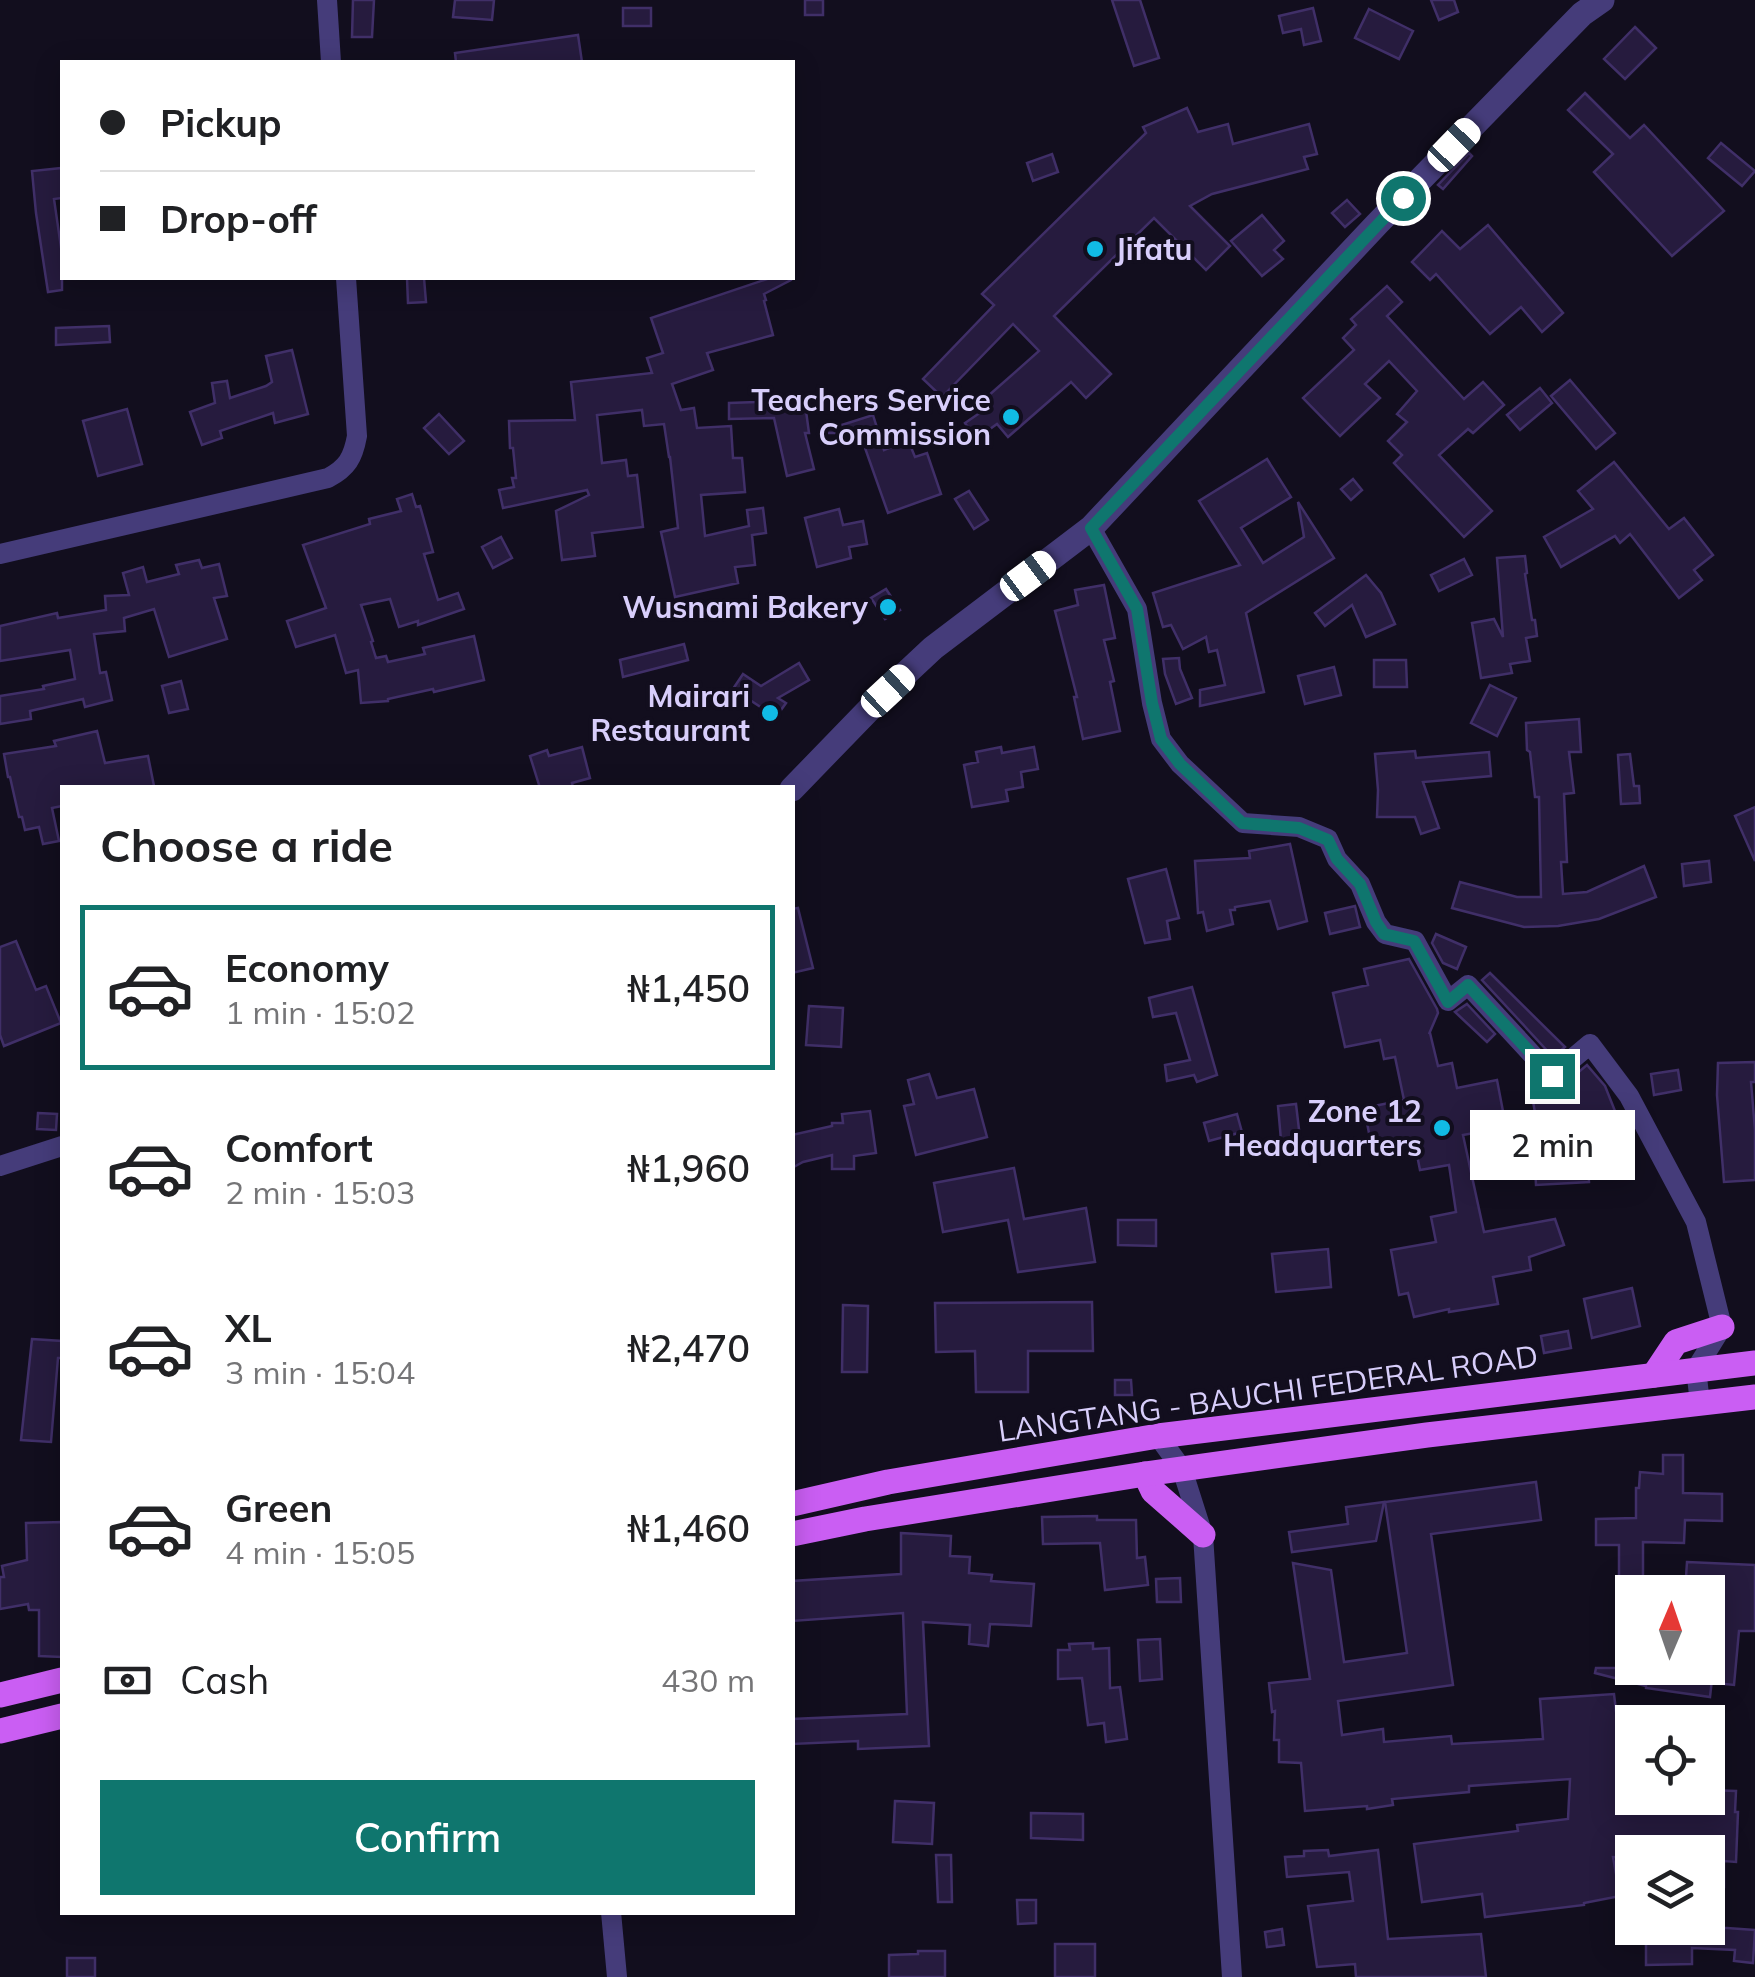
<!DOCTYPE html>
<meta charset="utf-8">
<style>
:root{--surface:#fff;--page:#f2f2f2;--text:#202124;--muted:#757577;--line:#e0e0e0;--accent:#0f766e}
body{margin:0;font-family:Mulish,sans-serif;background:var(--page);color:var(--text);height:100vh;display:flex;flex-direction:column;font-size:38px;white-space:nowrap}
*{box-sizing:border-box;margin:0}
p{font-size:32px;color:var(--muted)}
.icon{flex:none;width:55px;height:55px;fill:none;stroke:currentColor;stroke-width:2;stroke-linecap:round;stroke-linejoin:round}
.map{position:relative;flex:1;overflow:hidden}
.details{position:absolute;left:60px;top:785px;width:735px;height:1130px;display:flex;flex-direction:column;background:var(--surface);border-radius:0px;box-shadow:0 5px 25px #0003}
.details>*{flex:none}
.guide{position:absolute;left:60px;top:60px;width:735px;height:220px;border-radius:0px;box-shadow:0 5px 25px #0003;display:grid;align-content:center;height:220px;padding:0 40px;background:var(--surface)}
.needle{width:65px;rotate:2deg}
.controls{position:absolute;left:1615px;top:1575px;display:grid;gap:20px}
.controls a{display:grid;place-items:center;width:110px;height:110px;border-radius:0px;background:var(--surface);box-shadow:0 5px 25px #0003;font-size:50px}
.end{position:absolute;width:45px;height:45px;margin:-22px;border:12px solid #0f766e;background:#fff;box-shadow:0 0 0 5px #fff}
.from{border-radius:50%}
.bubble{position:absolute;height:70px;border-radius:0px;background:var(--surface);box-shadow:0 5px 25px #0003;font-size:32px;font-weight:600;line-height:70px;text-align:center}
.car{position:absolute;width:30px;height:60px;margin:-30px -15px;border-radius:12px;box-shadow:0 0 8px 2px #0007;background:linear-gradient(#fff 24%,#345 0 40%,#fff 0 76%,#345 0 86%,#fff 0)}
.guide b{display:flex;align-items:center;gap:35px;height:95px;font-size:38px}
.guide b+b{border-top:2px solid var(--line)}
.guide i{width:25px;height:25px;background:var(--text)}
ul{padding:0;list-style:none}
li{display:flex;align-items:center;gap:30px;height:165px;margin:0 20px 15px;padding:0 20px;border:5px solid transparent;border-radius:0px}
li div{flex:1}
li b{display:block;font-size:38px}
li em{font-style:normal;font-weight:600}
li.active{border-color:var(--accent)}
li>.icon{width:90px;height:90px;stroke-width:1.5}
h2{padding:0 40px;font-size:45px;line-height:120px}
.pay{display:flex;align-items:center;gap:25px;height:110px;padding:0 40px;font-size:38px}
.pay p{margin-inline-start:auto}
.action{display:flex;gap:20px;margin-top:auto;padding:20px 40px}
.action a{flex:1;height:115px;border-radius:0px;background:var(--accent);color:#fff;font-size:40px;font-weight:600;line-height:115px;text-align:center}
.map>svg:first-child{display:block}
.building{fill:#261b3e;stroke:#402f68;stroke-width:2.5}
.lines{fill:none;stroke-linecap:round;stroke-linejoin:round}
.minor{stroke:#453c7a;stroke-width:20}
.tertiary{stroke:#453c7a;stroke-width:25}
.primary{stroke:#ca5ef3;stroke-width:25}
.route{stroke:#0f766e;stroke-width:12}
.poi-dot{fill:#11bbe5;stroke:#120e1e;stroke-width:4}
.labels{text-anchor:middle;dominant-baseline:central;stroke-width:8;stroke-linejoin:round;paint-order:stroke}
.poi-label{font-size:30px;font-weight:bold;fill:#d8cefb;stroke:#120e1e;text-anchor:end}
.street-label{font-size:30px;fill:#d8cefb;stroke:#120e1e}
</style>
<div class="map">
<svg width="1755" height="1977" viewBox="0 0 1755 1977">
<rect width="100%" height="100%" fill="#120e1e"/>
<g class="building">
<path d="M353 0H374L372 37H352Z"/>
<path d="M455 0H494L492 20 453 17Z"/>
<rect x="805" y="0" width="18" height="15"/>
<path d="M1112 0H1140L1159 58 1134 66Z"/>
<path d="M1431 0H1454L1458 12 1439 20Z"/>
<rect x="623" y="8" width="28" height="18"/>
<path d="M1313 8 1321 41 1304 45 1301 29 1283 33 1279 16Z"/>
<path d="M1369 9 1413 31 1399 59 1355 38Z"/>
<path d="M1635 27 1656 48 1625 79 1604 59Z"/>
<path d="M578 35 582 62H456L455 53Z"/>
<path d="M1585 93 1630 138 1644 125 1724 211 1672 256 1594 172 1613 154 1568 110Z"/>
<path d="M1187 108 1198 132 1228 124 1233 144 1309 124 1317 154 1304 157 1308 169 1212 194 1190 206 1230 246 1206 270 1154 218 1054 316 1111 374 1086 398 1071 382 1008 437 997 424 976 439 965 423 984 410 979 404 1039 351 1013 324 942 397 923 379 994 305 982 294 1146 133 1143 127Z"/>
<path d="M1721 143 1755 171 1742 186 1708 158Z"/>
<path d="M1469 153 1472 156 1443 189 1438 185Z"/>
<path d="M1052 154 1058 172 1033 181 1027 163Z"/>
<path d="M62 168V198L54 199 62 254V290L48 292 36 213 32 171Z"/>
<path d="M1347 200 1360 214 1345 227 1332 213Z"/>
<path d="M1262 215 1284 241 1274 250 1283 259 1262 276 1231 241Z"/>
<path d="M1488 225 1563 313 1542 332 1521 307 1490 334 1436 274 1430 280 1412 262 1442 231 1460 249Z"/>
<path d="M407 278H424L426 302 408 303Z"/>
<path d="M770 278H791V280L764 294 766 300 764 301 773 335 707 353 713 370 672 384 681 410 694 408 697 428 731 426 733 458H742L745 492 701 495 705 536 749 526 747 510 763 508 766 533 752 535 755 565 735 567 738 583 675 597 661 532 678 528 670 457H669L664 424 644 426 642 410 597 415 602 463 626 460 628 476 637 475 643 527 592 533 595 556 562 560 556 511 589 495 587 490 503 508 499 490 514 487 512 478H516L513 448H510L509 421 575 420 571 382 652 373 647 358 663 353 651 318Z"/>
<path d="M1387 286 1402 302 1387 316 1464 399 1483 382 1504 405 1473 433 1468 429 1439 455 1492 511 1464 537 1394 463 1402 455 1388 441 1407 422 1397 414 1417 391 1389 361 1365 384 1380 398 1340 436 1303 398 1354 350 1343 338 1356 325 1351 319Z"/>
<path d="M109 326 110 342 56 345V328Z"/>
<path d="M292 350 308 414 275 423 273 413 220 431 222 438 202 445 190 412 215 403 212 383 227 381 230 398 266 386 272 382 266 356Z"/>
<path d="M1570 380 1615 433 1596 449 1551 396Z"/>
<path d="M1540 388 1552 403 1520 430 1507 415Z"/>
<path d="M804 396 809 433H805L814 469 787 476 774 418 729 419V403L757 402Z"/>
<path d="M127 409 142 464 98 476 83 421Z"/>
<path d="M439 414 464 441 449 454 424 428Z"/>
<path d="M873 415 884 450 908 440 915 457 927 453 941 494 888 513 864 445 862 446 857 433H826V430Z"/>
<path d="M1267 459 1291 497 1241 528 1263 563 1304 537 1298 502 1334 558 1246 613 1264 692 1200 706V690L1225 685 1217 650 1209 652 1206 637 1183 649 1171 625 1163 627 1153 593 1240 565 1199 501Z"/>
<path d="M1614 462 1669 529 1684 518 1713 555 1694 570 1702 580 1679 598 1630 534 1620 543 1615 536 1561 567 1544 537 1593 509 1578 491Z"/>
<path d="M1353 479 1362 490 1351 500 1341 489Z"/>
<path d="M969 491 988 520 974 529 955 499Z"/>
<path d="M412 494 416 507 420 506 433 552 424 554 438 600 458 593 464 609 418 625V621L399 627 390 599 361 605 373 641 371 642 376 658 386 656 388 662 425 654 423 648 474 636 484 680 434 692 433 689 388 699V701L361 703 358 670 346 673 335 635 296 647 287 621 326 608 303 545 370 524 369 519 401 511 397 499Z"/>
<path d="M839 509 843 525 863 521 867 544 849 547 851 558 817 567 805 518Z"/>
<path d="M501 537 512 558 493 568 482 547Z"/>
<path d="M1525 556 1527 573 1525 574 1532 620H1535L1537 636 1526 638 1530 661 1510 664 1512 673 1481 678 1472 623 1494 619 1503 637 1497 558Z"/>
<path d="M1464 559 1472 575 1439 591 1431 575Z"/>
<path d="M199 560 202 568 219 564 227 596 214 598 227 639 169 657 154 609 124 618 125 631 94 634 100 673 106 672 112 700 85 707 83 699 30 711 31 719 0 724V696L44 689 43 686 75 679 70 650 0 661V626L57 613 58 618 106 610 105 596 129 595 123 573 143 567 147 582 179 574 176 565Z"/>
<path d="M1366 575 1381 593 1395 624 1366 637 1352 605 1325 626 1315 613Z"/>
<path d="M1104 585 1115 638 1104 640 1114 681 1110 682 1120 731 1083 739 1074 697H1077L1055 611 1078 605 1075 590Z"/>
<path d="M886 589 900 610 885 619 871 598Z"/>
<path d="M684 644 688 660 623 677 620 660Z"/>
<path d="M1179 658 1180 669 1192 698 1176 704 1165 674 1163 659Z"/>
<path d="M1374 660H1406L1407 687H1374Z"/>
<path d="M799 663 809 680 778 698 786 703 776 717 733 689 743 674 761 686Z"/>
<path d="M1334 667 1341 695 1305 704 1298 676Z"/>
<path d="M181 681 188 709 169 713 162 686Z"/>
<path d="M1490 685 1516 698 1497 736 1471 723Z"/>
<path d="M1579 719 1581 752H1569L1574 793 1564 794 1567 862H1561L1563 894 1587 892 1644 866 1656 897 1599 919 1558 926 1524 927 1452 908 1460 882 1517 897H1541L1539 797H1535L1530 752 1527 750 1526 723Z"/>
<path d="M97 731 105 763 148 756 154 786 62 788V806L52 808 59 841 43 844 39 827 25 830 22 817H19L10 777H8L4 754 56 746 54 741Z"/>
<path d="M582 747 590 778 572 783 573 788H540L530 756 547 750 549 756Z"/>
<path d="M1001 747 1002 753 1034 747 1038 769 1021 772 1023 787 1006 790 1008 801 972 807 964 765 978 762 976 752Z"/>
<path d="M1415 751 1416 758 1489 752 1491 776 1423 782 1439 828 1421 834 1415 817H1377L1378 790 1375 754Z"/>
<path d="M1630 754 1634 786H1639L1640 803 1621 804 1618 755Z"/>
<path d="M1755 807V861L1735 816Z"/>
<path d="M1290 844 1307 921 1278 929 1270 901 1235 907V910H1230L1233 924 1207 931 1203 912 1198 913 1195 861 1250 858 1249 851Z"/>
<path d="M1709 861 1711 882 1684 886 1682 864Z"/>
<path d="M1166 869 1179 918 1167 921 1170 939 1145 943 1128 879Z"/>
<path d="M1355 906 1360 927 1330 934 1325 913Z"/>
<path d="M798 908 813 968 792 973V909Z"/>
<path d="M1436 934 1466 947 1457 969 1443 963 1432 943Z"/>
<path d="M16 941 36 990 46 986 61 1023 4 1046 0 1035V947Z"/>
<path d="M1409 959 1437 1009 1438 1013 1429 1034 1430 1033 1438 1066 1452 1063 1457 1088 1497 1080 1506 1127 1463 1135 1484 1232 1555 1219 1564 1245 1529 1257 1531 1270 1493 1277 1498 1304 1449 1312V1309L1414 1317 1408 1293 1399 1295 1391 1250 1436 1242 1431 1217 1456 1212 1449 1165 1420 1170 1415 1145 1373 1153 1364 1108 1404 1100 1395 1057 1384 1059 1380 1040 1345 1047 1333 993 1368 985 1364 969Z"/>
<path d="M1490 973 1565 1047 1553 1057 1482 980Z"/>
<path d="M1192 987 1217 1075 1197 1082 1194 1075 1167 1081 1165 1065 1190 1060 1176 1013 1153 1017 1149 998Z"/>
<path d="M1467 1004 1495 1034 1487 1042 1455 1012Z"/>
<path d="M809 1006 843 1008 841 1047 806 1045Z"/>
<path d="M1755 1062V1082H1751L1755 1130V1180L1724 1182 1717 1095 1718 1063Z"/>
<path d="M1587 1065 1605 1086 1617 1116 1603 1122 1610 1149 1595 1152 1597 1159 1588 1161 1589 1182 1536 1185 1535 1165H1518V1143H1540L1532 1095 1560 1090 1559 1088 1574 1084 1569 1080Z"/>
<path d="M1678 1070 1681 1090 1654 1095 1651 1074Z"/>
<path d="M929 1074 937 1098 974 1089 987 1137 916 1155 904 1106 914 1104 908 1080Z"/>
<path d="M1296 1104 1300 1138 1281 1140 1278 1106Z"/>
<path d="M870 1111 876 1153 854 1156V1169H832V1155L803 1162 792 1168V1135L832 1126V1123H843L842 1114Z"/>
<path d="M38 1113 57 1114 56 1130 37 1129Z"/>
<path d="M1237 1114 1242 1132 1209 1141 1204 1123Z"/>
<path d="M1014 1168 1024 1219 1086 1208 1095 1262 1018 1272 1008 1220 943 1232 934 1183Z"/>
<path d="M1118 1220H1156V1246L1118 1245Z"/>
<path d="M1328 1249 1331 1287 1276 1292 1272 1254Z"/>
<path d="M1632 1288 1640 1326 1592 1338 1584 1299Z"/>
<path d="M1092 1302 1093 1351H1028V1392H976L975 1351 936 1352 935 1303Z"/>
<path d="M843 1305 868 1306 867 1372H842Z"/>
<path d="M1568 1331 1571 1348 1544 1353 1541 1336Z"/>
<path d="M32 1339 62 1341V1358H58L51 1442 21 1440Z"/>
<path d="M1115 1380H1131L1132 1395H1115Z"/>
<path d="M1663 1455H1683V1493L1722 1494V1521L1685 1520 1684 1543 1643 1542V1592H1619V1545H1596V1519L1636 1518V1488H1639L1640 1472 1663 1474Z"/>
<path d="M1536 1482 1541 1520 1431 1534 1453 1685 1338 1701 1342 1735 1383 1729 1384 1742 1451 1736 1452 1744 1543 1739 1540 1699 1614 1694 1618 1728 1617 1787H1632V1798H1708V1790L1736 1791 1735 1812H1738L1736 1862 1724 1861V1887H1708V1852H1632V1858L1613 1857 1620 1896 1584 1903V1905L1485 1917 1482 1894 1422 1902 1414 1844 1518 1831 1517 1825 1568 1819 1570 1779 1469 1786V1792L1392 1799 1393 1805 1367 1809V1806L1305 1811 1301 1763 1279 1762V1740H1274L1275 1711 1272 1712 1269 1683 1310 1679 1293 1563 1331 1570 1344 1662 1407 1653 1385 1502Z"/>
<path d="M1384 1502 1376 1541 1292 1552 1289 1532 1348 1524 1346 1507Z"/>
<path d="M1097 1516V1520H1136L1137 1558 1145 1557 1148 1585 1105 1590 1100 1543 1043 1544 1042 1517Z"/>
<path d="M62 1522V1657L39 1656V1610H29L28 1604 0 1609V1577H4L2 1566 27 1560 26 1523Z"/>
<path d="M901 1533 951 1536 950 1556 970 1557 969 1573 992 1575 991 1581 1034 1584 1031 1626 990 1624 988 1646 969 1644 970 1625 923 1622 929 1746 858 1749V1741L792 1744V1719L907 1714 903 1613 792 1621V1581L901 1574Z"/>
<path d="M1687 1562 1755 1565V1631H1739L1734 1685 1714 1683 1719 1638 1708 1637V1592H1685Z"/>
<path d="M1180 1578 1181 1602H1157L1156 1579Z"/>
<path d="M1160 1639 1162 1679 1140 1681 1138 1640Z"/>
<path d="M1093 1643V1649L1109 1648 1110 1688 1120 1687 1127 1739 1106 1742 1104 1723 1088 1725 1082 1678 1058 1679V1650H1070L1069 1644Z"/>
<path d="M1596 1668H1694L1713 1670 1710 1697 1646 1688V1686L1595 1673Z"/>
<path d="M895 1801 934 1803 932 1844 893 1842Z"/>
<path d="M1031 1813 1083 1814V1840L1031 1838Z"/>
<path d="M1328 1850 1329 1856 1378 1850 1388 1939 1481 1934 1486 1977H1356L1355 1964 1317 1967 1308 1906 1353 1901 1349 1872 1287 1877 1285 1857 1304 1856V1851Z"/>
<path d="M936 1855H951L952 1902H938Z"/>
<path d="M1017 1900H1036V1923L1018 1924Z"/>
<path d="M1646 1928H1727L1755 1930 1753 1963 1734 1961 1735 1950 1692 1948V1964L1646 1965Z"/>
<path d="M1282 1929 1284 1945 1267 1947 1265 1932Z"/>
<rect x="1055" y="1944" width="40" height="33"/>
<path d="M918 1951H945V1977H889V1955L918 1954Z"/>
<rect x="67" y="1958" width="28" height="19"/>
</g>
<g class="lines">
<g class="minor">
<path d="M327 0 331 62"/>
<path d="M1091 528 1137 609 1152 703 1161 739 1180 764 1243 823 1299 827 1328 839 1337 859 1360 884 1376 922 1385 934 1415 941 1448 1001 1468 985 1552 1076 1590 1044 1629 1096 1696 1222 1722 1327 1696 1369 1700 1403"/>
<path d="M0 554 328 478C347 468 353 458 357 436L346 278"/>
<path d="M0 1166 62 1146"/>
<path d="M1158 1436 1182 1469 1203 1535 1232 1977"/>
<path d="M611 1912 617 1977"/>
</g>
<path class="tertiary" d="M792 789 887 691 933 648 1091 528 1377 224 1582 14 1602 0"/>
<g class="primary">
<path d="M1654 1375 1676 1342 1722 1327"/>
<path d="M1145 1474 1153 1491 1203 1535"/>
<path d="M792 1504 888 1482 1158 1436 1755 1363"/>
<path d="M792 1534 865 1519 1145 1474 1427 1435 1755 1397"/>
<path d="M0 1695 62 1680"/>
<path d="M0 1731 62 1716"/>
</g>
</g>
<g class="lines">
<path class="route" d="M1403 198 1091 528 1137 609 1152 703 1161 739 1180 764 1242 823 1299 828 1328 840 1337 859 1360 884 1376 922 1384 934 1414 941 1448 1002 1468 985 1552 1076"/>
</g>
<g class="poi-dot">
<circle cx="1095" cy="249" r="10"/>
<circle cx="1011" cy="417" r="10"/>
<circle cx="888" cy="607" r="10"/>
<circle cx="770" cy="713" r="10"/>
<circle cx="1442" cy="1128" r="10"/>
</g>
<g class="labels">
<g class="poi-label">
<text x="1115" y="249" text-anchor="start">Jifatu</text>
<text x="991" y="400">Teachers Service<tspan x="991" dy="34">Commission</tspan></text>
<text x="868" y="607">Wusnami Bakery</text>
<text x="750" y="696">Mairari<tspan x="750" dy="34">Restaurant</tspan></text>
<text x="1422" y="1111">Zone 12<tspan x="1422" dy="34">Headquarters</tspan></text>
</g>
<g class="street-label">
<text transform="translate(1268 1393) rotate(-8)">LANGTANG - BAUCHI FEDERAL ROAD</text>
</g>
</g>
</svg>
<div class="controls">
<a><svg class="needle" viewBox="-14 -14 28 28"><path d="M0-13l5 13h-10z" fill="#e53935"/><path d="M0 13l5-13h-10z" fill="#757577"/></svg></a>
<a><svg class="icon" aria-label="locate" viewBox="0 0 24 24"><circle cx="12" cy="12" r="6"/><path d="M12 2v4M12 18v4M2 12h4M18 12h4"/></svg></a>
<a><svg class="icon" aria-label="layers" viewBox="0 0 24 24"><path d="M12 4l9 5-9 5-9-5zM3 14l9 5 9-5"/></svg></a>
</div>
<i class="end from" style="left:1403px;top:198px"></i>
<i class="end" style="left:1552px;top:1076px"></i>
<div class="bubble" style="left:1470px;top:1110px;width:165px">2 min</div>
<i class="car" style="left:1454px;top:145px;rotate:44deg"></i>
<i class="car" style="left:1028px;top:576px;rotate:53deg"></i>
<i class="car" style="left:888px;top:691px;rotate:47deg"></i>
<div class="guide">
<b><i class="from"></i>Pickup</b>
<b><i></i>Drop-off</b>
</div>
<section class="details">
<h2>Choose a ride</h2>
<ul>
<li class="active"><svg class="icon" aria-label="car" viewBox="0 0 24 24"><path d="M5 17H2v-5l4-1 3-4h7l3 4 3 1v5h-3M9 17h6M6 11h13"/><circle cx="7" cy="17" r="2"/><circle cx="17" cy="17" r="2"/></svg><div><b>Economy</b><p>1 min · 15:02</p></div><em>₦1,450</em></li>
<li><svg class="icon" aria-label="car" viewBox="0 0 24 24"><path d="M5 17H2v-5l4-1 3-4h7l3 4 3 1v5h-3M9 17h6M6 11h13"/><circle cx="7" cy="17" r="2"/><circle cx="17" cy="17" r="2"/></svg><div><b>Comfort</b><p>2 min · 15:03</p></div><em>₦1,960</em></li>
<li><svg class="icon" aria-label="car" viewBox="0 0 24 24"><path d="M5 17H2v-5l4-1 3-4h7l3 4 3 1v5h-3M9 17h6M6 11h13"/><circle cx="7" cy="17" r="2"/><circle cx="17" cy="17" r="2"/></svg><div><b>XL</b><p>3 min · 15:04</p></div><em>₦2,470</em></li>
<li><svg class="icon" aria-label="car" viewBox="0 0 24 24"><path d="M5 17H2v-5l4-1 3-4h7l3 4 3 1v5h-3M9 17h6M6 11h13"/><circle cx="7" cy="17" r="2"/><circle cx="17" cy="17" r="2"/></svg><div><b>Green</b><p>4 min · 15:05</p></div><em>₦1,460</em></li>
</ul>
<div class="pay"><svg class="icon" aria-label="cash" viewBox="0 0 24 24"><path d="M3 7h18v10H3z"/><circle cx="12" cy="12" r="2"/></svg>Cash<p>430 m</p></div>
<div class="action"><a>Confirm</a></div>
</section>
</div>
